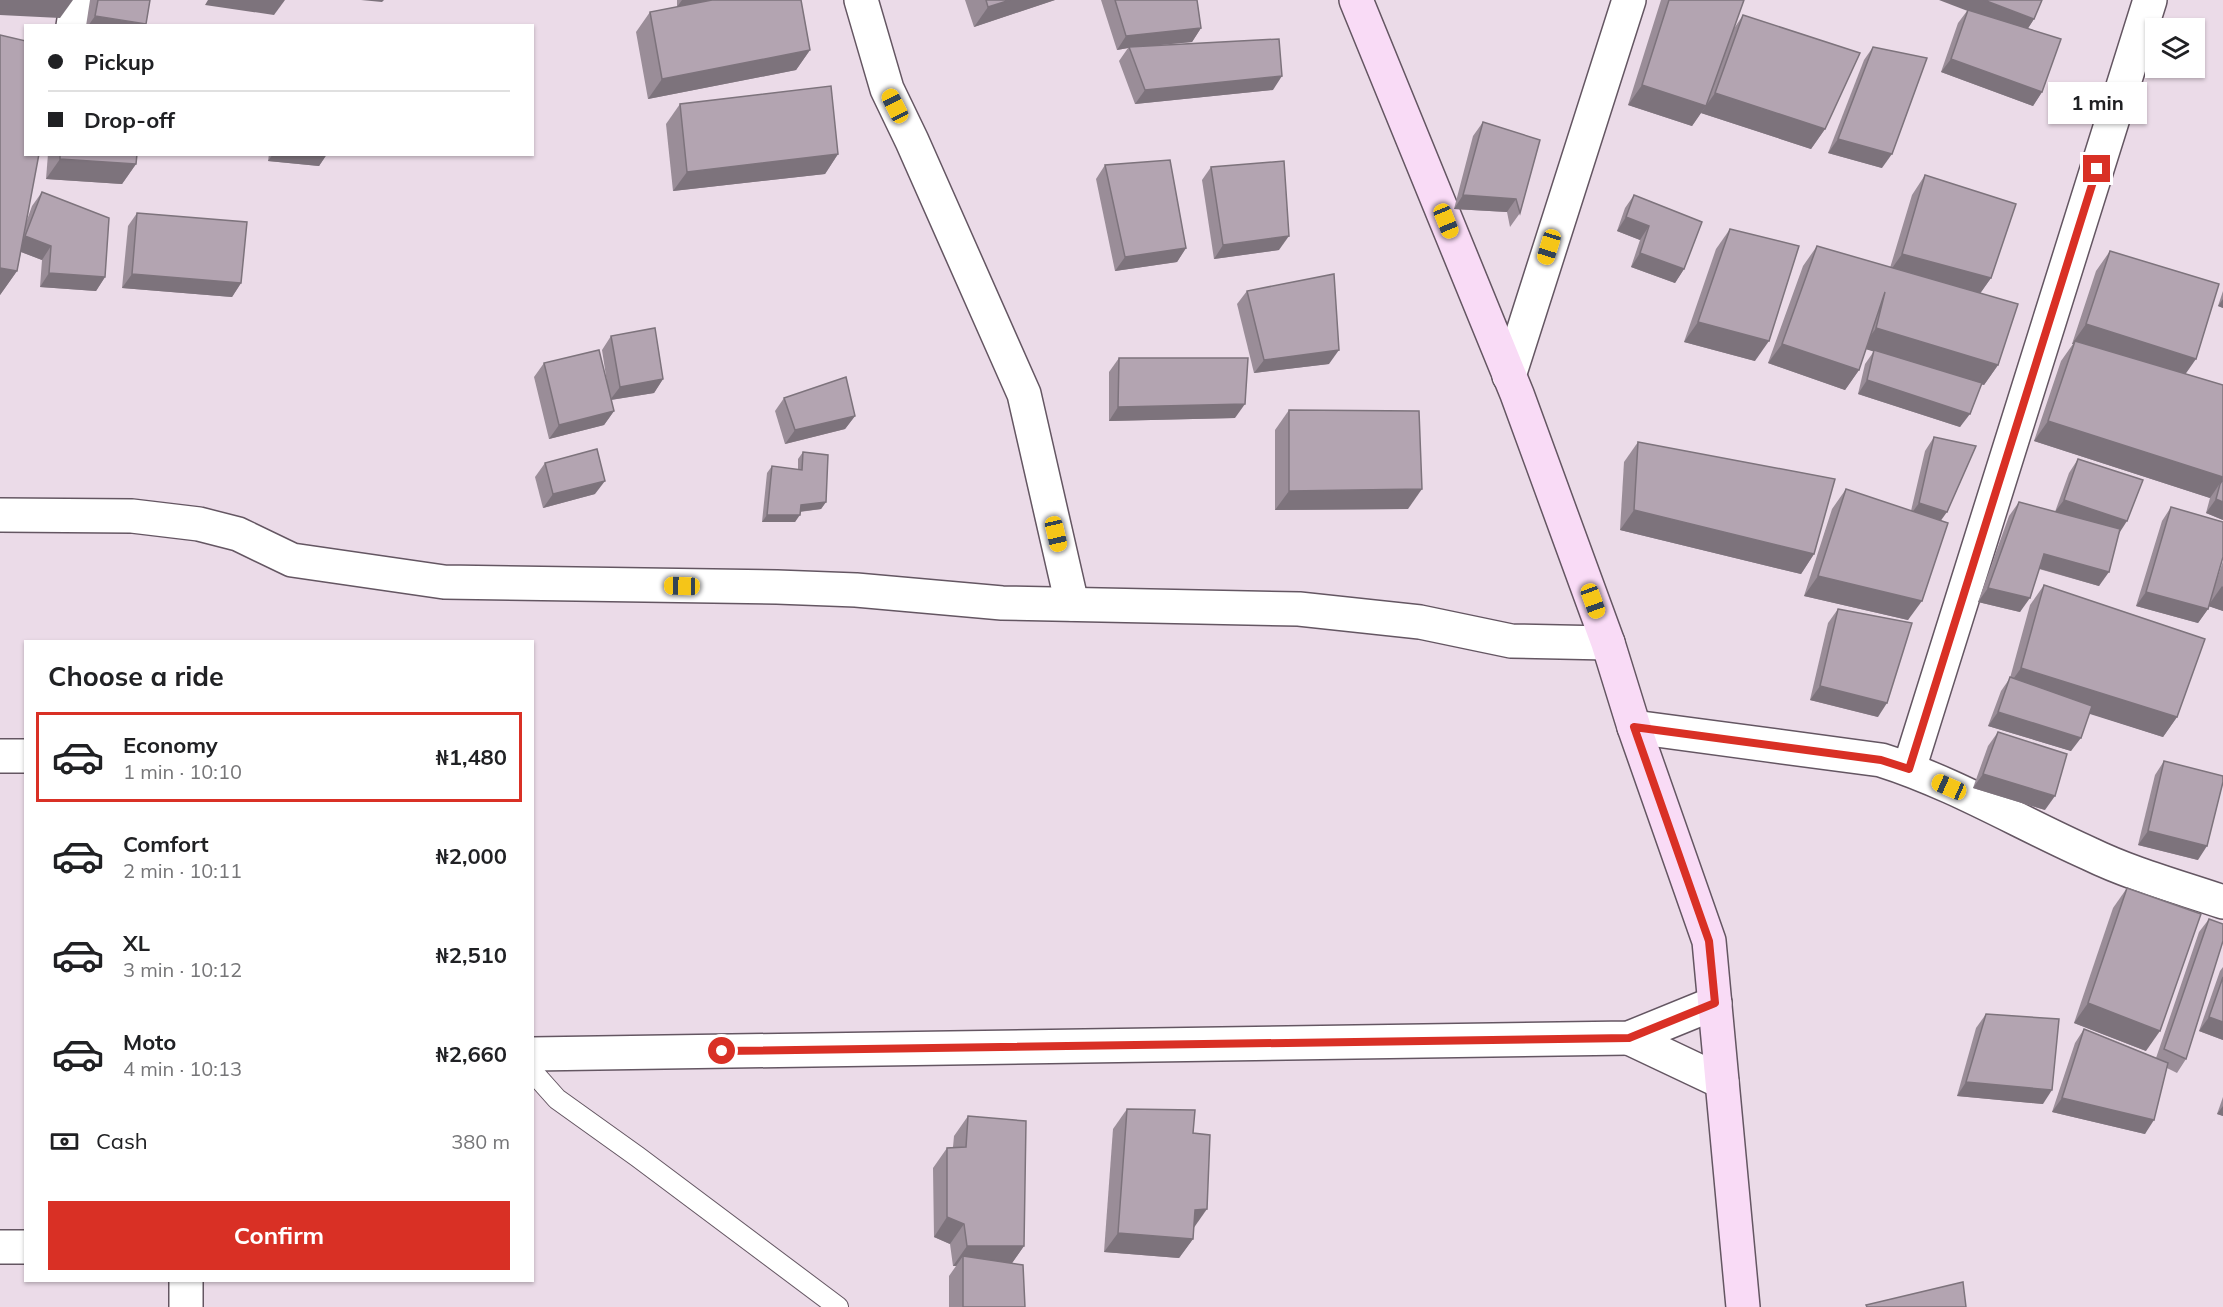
<!DOCTYPE html>
<meta charset="utf-8">
<style>
:root{--surface:#fff;--page:#f2f2f2;--text:#202124;--muted:#757577;--line:#e0e0e0;--accent:#d93025}
body{margin:0;font-family:Mulish,sans-serif;background:var(--page);color:var(--text);height:100vh;display:flex;flex-direction:column;font-size:22px;white-space:nowrap}
*{box-sizing:border-box;margin:0}
p{font-size:20px;color:var(--muted)}
.icon{flex:none;width:33px;height:33px;fill:none;stroke:currentColor;stroke-width:2;stroke-linecap:round;stroke-linejoin:round}
.map{position:relative;flex:1;overflow:hidden}
.side{position:absolute;left:24px;top:640px;width:510px;height:642px;display:flex;flex-direction:column;background:var(--surface);border-radius:0px;box-shadow:0 2px 4px #0004}
.side>*{flex:none}
.top-card{position:absolute;left:24px;top:24px;width:510px;height:132px;border-radius:0px;box-shadow:0 2px 4px #0004;display:grid;align-content:center;height:132px;padding:0 24px;background:var(--surface)}
.buttons{position:absolute;left:2145px;top:18px;display:grid;gap:12px}
.buttons a{display:grid;place-items:center;width:60px;height:60px;border-radius:0px;background:var(--surface);box-shadow:0 2px 4px #0004;font-size:30px}
.end{position:absolute;width:27px;height:27px;margin:-14px;border:8px solid #d93025;background:#fff;box-shadow:0 0 0 3px #fff}
.from{border-radius:50%}
.bubble{position:absolute;height:42px;border-radius:0px;background:var(--surface);box-shadow:0 2px 4px #0004;font-size:20px;font-weight:700;line-height:42px;text-align:center}
.car{position:absolute;width:18px;height:36px;margin:-18px -9px;border-radius:8px;box-shadow:0 0 4px 2px #0007;background:linear-gradient(#f5c518 24%,#345 0 40%,#f5c518 0 76%,#345 0 86%,#f5c518 0)}
.top-card b{display:flex;align-items:center;gap:21px;height:57px;font-size:22px}
.top-card b+b{border-top:2px solid var(--line)}
.top-card i{width:15px;height:15px;background:var(--text)}
ul{padding:0;list-style:none}
li{display:flex;align-items:center;gap:18px;height:90px;margin:0 12px 9px;padding:0 12px;border:3px solid transparent;border-radius:0px}
li div{flex:1}
li b{display:block;font-size:22px}
li em{font-style:normal;font-weight:700}
li.active{border-color:var(--accent)}
li>.icon{width:54px;height:54px;stroke-width:1.5}
h2{padding:0 24px;font-size:27px;line-height:72px}
.pay{display:flex;align-items:center;gap:15px;height:66px;padding:0 24px;font-size:22px}
.pay p{margin-inline-start:auto}
.cta{display:flex;gap:12px;margin-top:auto;padding:12px 24px}
.cta a{flex:1;height:69px;border-radius:0px;background:var(--accent);color:#fff;font-size:24px;font-weight:700;line-height:69px;text-align:center}
.map>svg:first-child{display:block}
.lines{fill:none;stroke-linecap:round;stroke-linejoin:round}
.lane-casing{stroke:#645662;stroke-width:22}
.street-casing{stroke:#645662;stroke-width:36}
.secondary-casing{stroke:#645662;stroke-width:36}
.lane{stroke:#fff;stroke-width:20}
.street{stroke:#fff;stroke-width:33}
.secondary{stroke:#f9dbf6;stroke-width:33}
.wall{fill:#9a8d98}
.shaded-wall{fill:#7d737c}
.building{fill:#b3a4b1;stroke:#7d737c;stroke-width:1.5}
.route{stroke:#d93025;stroke-width:8}
</style>
<div class="map">
<svg width="2223" height="1307" viewBox="0 0 2223 1307">
<rect width="100%" height="100%" fill="#ebdbe8"/>
<g class="lines">
<defs>
<path id="lane" d="M532 1071 557 1099 638 1157 838 1307"/>
<g id="street">
<path d="M861 0 887 89 912 141 1024 394 1072 604"/>
<path d="M73 26 77 0"/>
<path d="M1509 376 1629 0"/>
<path d="M0 515 132 516 199 524 238 534 292 560 444 582 777 587 856 590 1002 603 1299 609 1420 622 1511 641 1608 643"/>
<path d="M1634 727 1881 760C1954 783 2020 823 2090 854 2131 874 2179 887 2223 902"/>
<path d="M0 756H26"/>
<path d="M1909 769 2150 0"/>
<path d="M1629 1038 1722 1082"/>
<path d="M532 1054 1629 1038 1715 1003"/>
<path d="M0 1247H26"/>
<path d="M186 1281V1307"/>
</g>
<path id="secondary" d="M1356 0 1517 394 1608 643 1634 727 1709 941 1743 1307"/>
</defs>
<use href="#lane" class="lane-casing"/>
<use href="#street" class="street-casing"/>
<use href="#secondary" class="secondary-casing"/>
<use href="#lane" class="lane"/>
<use href="#street" class="street"/>
<use href="#secondary" class="secondary"/>
</g>
<g class="wall">
<path d="M90 0H150L146 24 145 26H86Z"/>
<path d="M677 0H801L810 50 796 70 648 99 636 32 650 12 677 7Z"/>
<path d="M965 0H1055L974 27Z"/>
<path d="M1101 0H1197L1201 28 1192 42 1156 45 1273 90 1135 104 1119 61 1128 48 1117 50Z"/>
<path d="M1661 0H1744L1733 30 1743 15 1825 129 1811 149 1701 113 1702 111 1692 126 1628 105Z"/>
<path d="M1967 11 2034 19 2028 28 2042 92 2033 106 1941 72 1958 23Z"/>
<path d="M0 35 27 220 32 206 42 192 105 277 96 291 40 287 42 260 21 252 17 271 0 295Z"/>
<path d="M1873 47 1882 168 1828 153 1864 60Z"/>
<path d="M680 104 838 154 825 174 673 191 666 124Z"/>
<path d="M1483 122 1540 140 1520 213 1510 227 1507 212 1454 209 1473 136Z"/>
<path d="M48 154H137L136 164 122 184 46 179Z"/>
<path d="M269 154H327L319 166 268 161Z"/>
<path d="M1105 165 1186 248 1177 262 1115 271 1096 179Z"/>
<path d="M1211 167 1279 250 1214 259 1202 180Z"/>
<path d="M1925 175 1991 278 1980 293 1998 365 1984 385 1981 384 1960 427 1858 394 1865 364 1874 351 1866 349 1859 370 1845 390 1768 363 1803 266 1817 246 1890 268 1912 195Z"/>
<path d="M1634 195 1684 269 1675 283 1631 267 1640 240 1617 231 1625 208Z"/>
<path d="M137 213 241 283 232 297 122 288 128 226Z"/>
<path d="M1730 229 1755 361 1684 342 1716 249Z"/>
<path d="M2110 251 2185 374 2223 385V520L2206 513 2210 498 2034 441 2061 361 2073 344H2072L2096 271Z"/>
<path d="M1247 291 1329 364 1254 373 1237 304Z"/>
<path d="M2223 291V308L2218 306Z"/>
<path d="M611 336 663 379 654 393 611 400 614 411 604 425 549 439 534 377 544 363 608 389 602 350Z"/>
<path d="M1119 358 1235 418 1109 421V372Z"/>
<path d="M784 398 855 416 845 429 785 444 775 411Z"/>
<path d="M1289 410 1408 509 1275 510V430Z"/>
<path d="M1934 437 1941 521 1908 620 1804 596 1832 509 1846 489 1911 511 1925 451Z"/>
<path d="M1638 442 1814 554 1801 574 1620 530 1624 462Z"/>
<path d="M803 452 826 502 821 509 800 512 795 522H762L767 473 772 466 798 470V459Z"/>
<path d="M2078 459 2119 533 2099 586 2039 569 2020 612 1978 602 2009 516 2019 502 2055 512 2069 473Z"/>
<path d="M545 463 595 494 543 508 535 477Z"/>
<path d="M2171 507 2211 597 2223 561V611L2209 606 2208 609 2198 623 2136 606 2162 521Z"/>
<path d="M2044 585 2177 717 2163 737 2089 713 2071 751 1988 726 2001 691 2010 678 2030 605Z"/>
<path d="M1838 609 1878 717 1810 700 1828 623Z"/>
<path d="M1998 732 2045 810 1973 788 1988 746Z"/>
<path d="M2164 761 2198 860 2138 845 2155 775Z"/>
<path d="M2127 888 2146 1051 2074 1023 2113 908Z"/>
<path d="M2209 919 2186 1059 2177 1073 2167 1068 2145 1134 2052 1112 2075 1043 2084 1029 2156 1058 2199 932Z"/>
<path d="M2223 967V1040L2199 1031 2220 971Z"/>
<path d="M1986 1014 2043 1104 1957 1096 1976 1028Z"/>
<path d="M2223 1097V1116L2217 1114Z"/>
<path d="M1127 1109 1193 1133V1239L1179 1258 1104 1252 1113 1129Z"/>
<path d="M968 1116 1024 1246 1012 1263 1025 1307H949V1276L956 1266H953L950 1244 934 1237 933 1168 947 1148 953 1147 954 1136Z"/>
</g>
<g class="shaded-wall">
<path d="M0 0H73L60 18 0 15Z"/>
<path d="M208 0H285L274 15 205 5Z"/>
<path d="M361 0H384L382 2Z"/>
<path d="M682 0H735L677 7Z"/>
<path d="M1010 0H1055L974 27 988 7Z"/>
<path d="M1939 0H1984L2034 19 2025 33Z"/>
<path d="M95 16 146 24 145 26H88Z"/>
<path d="M1201 28 1192 42 1129 48V47L1128 48 1117 50 1126 36Z"/>
<path d="M810 50 796 70 648 99 662 79Z"/>
<path d="M1951 59 2042 92 2033 106 1941 72Z"/>
<path d="M1282 76 1273 90 1135 104 1145 90Z"/>
<path d="M1642 85 1706 106 1692 126 1628 105Z"/>
<path d="M1715 93 1825 129 1811 149 1701 113Z"/>
<path d="M1838 139 1892 154 1882 168 1828 153Z"/>
<path d="M273 154H327L319 166 268 161Z"/>
<path d="M838 154 825 174 673 191 687 172Z"/>
<path d="M60 159 136 164 122 184 46 179Z"/>
<path d="M1463 195 1516 199 1507 212 1454 209Z"/>
<path d="M1626 217 1649 226 1640 240 1617 231Z"/>
<path d="M25 236 51 246 42 260 16 250Z"/>
<path d="M1289 236 1279 250 1214 259 1223 245Z"/>
<path d="M1186 248 1177 262 1115 271 1125 257Z"/>
<path d="M1640 253 1684 269 1675 283 1631 267Z"/>
<path d="M1902 254 1991 278 1977 298 1888 274Z"/>
<path d="M0 268 17 271 0 295Z"/>
<path d="M49 273 105 277 96 291 40 287Z"/>
<path d="M132 274 241 283 232 297 122 288Z"/>
<path d="M2223 299V308L2218 306Z"/>
<path d="M1698 322 1769 341 1755 361 1684 342Z"/>
<path d="M2086 324 2196 359 2182 379 2075 341 2073 344H2072Z"/>
<path d="M1876 328 1998 365 1984 385 1862 348Z"/>
<path d="M1782 344 1859 370 1845 390 1768 363Z"/>
<path d="M1339 350 1329 364 1254 373 1264 360Z"/>
<path d="M663 379 654 393 610 400 620 387Z"/>
<path d="M1867 380 1970 414 1960 427 1858 394Z"/>
<path d="M1245 404 1235 418 1109 421 1118 407Z"/>
<path d="M614 411 604 425 549 439 559 425Z"/>
<path d="M855 416 845 429 785 444 795 430Z"/>
<path d="M2048 421 2223 477V479L2210 498 2034 441Z"/>
<path d="M605 481 595 494 543 508 553 494Z"/>
<path d="M1422 489 1408 509 1275 510 1289 491Z"/>
<path d="M2216 499 2223 502V520L2206 513Z"/>
<path d="M2064 500 2127 521 2118 535 2054 513Z"/>
<path d="M826 502 821 509 796 512 801 505Z"/>
<path d="M1919 503 1947 512 1937 526 1909 517Z"/>
<path d="M1634 510 1814 554 1801 574 1620 530Z"/>
<path d="M767 515H800L795 522H762Z"/>
<path d="M2044 554 2109 572 2099 586 2034 567Z"/>
<path d="M1818 576 1922 601 1908 620 1804 596Z"/>
<path d="M2222 586 2223 587V611L2208 606Z"/>
<path d="M1988 588 2030 598 2020 612 1978 602Z"/>
<path d="M2146 592 2208 609 2198 623 2136 606Z"/>
<path d="M2021 668 2177 717 2163 737 2007 688Z"/>
<path d="M1820 686 1887 703 1878 717 1810 700Z"/>
<path d="M1998 712 2081 738 2071 751 1988 726Z"/>
<path d="M1983 774 2055 796 2045 810 1973 788Z"/>
<path d="M2148 831 2207 846 2198 860 2138 845Z"/>
<path d="M2088 1003 2160 1031 2146 1051 2074 1023Z"/>
<path d="M2209 1017 2223 1022V1040L2199 1031Z"/>
<path d="M1966 1082 2052 1090 2043 1104 1957 1096Z"/>
<path d="M2062 1098 2154 1120 2145 1134 2052 1112Z"/>
<path d="M2223 1106V1116L2217 1114Z"/>
<path d="M1207 1209 1193 1229 1195 1210Z"/>
<path d="M947 1217 964 1224 950 1244 934 1237Z"/>
<path d="M1118 1233 1193 1239 1179 1258 1104 1252Z"/>
<path d="M967 1246H1024L1010 1266 963 1256 956 1266H953Z"/>
</g>
<g class="building">
<path d="M98 0H150L146 24 95 16Z"/>
<path d="M712 0H801L810 50 662 79 650 12Z"/>
<path d="M986 0H1010L988 7Z"/>
<path d="M1115 0H1197L1201 28 1126 36Z"/>
<path d="M1669 0H1744L1706 106 1642 85Z"/>
<path d="M1984 0H2042L2034 19Z"/>
<path d="M1968 10 2061 39 2042 92 1951 59Z"/>
<path d="M1743 15 1860 53 1825 129 1715 93Z"/>
<path d="M0 35 26 41V154H39L17 271 0 268Z"/>
<path d="M1279 39 1282 76 1145 90 1129 47Z"/>
<path d="M1873 47 1927 58 1892 154 1838 139Z"/>
<path d="M831 86 838 154 687 172 680 104Z"/>
<path d="M1483 122 1540 140 1520 213 1516 199 1463 195Z"/>
<path d="M60 154H137L136 164 60 159Z"/>
<path d="M1170 160 1186 248 1125 257 1105 165Z"/>
<path d="M1284 161 1289 236 1223 245 1211 167Z"/>
<path d="M1925 175 2016 204 1991 278 1902 254Z"/>
<path d="M42 192 109 218 105 277 49 273 51 246 25 236Z"/>
<path d="M1634 195 1702 222 1684 269 1640 253 1649 226 1626 217Z"/>
<path d="M137 213 247 222 241 283 132 274Z"/>
<path d="M1730 229 1799 246 1769 341 1698 322Z"/>
<path d="M1817 246 2018 304 1998 365 1876 328 1885 292 1859 370 1782 344Z"/>
<path d="M2110 251 2219 284 2196 359 2086 324Z"/>
<path d="M1334 274 1339 350 1264 360 1247 291Z"/>
<path d="M655 328 663 379 620 387 611 336Z"/>
<path d="M2075 341 2223 385V477L2048 421Z"/>
<path d="M599 350 614 411 559 425 544 363Z"/>
<path d="M1874 350 1982 383 1970 414 1867 380Z"/>
<path d="M1119 358H1248L1245 404 1118 407Z"/>
<path d="M846 377 855 416 795 430 784 398Z"/>
<path d="M1289 410 1419 411 1422 489 1289 491Z"/>
<path d="M1934 437 1976 446 1947 512 1919 503Z"/>
<path d="M1638 442 1835 479 1814 554 1634 510Z"/>
<path d="M597 449 605 481 553 494 545 463Z"/>
<path d="M803 452 828 455 826 502 801 505 800 515H767L772 466 802 470Z"/>
<path d="M2078 459 2143 480 2127 521 2064 500Z"/>
<path d="M2223 479V502L2216 499 2220 484Z"/>
<path d="M1846 489 1948 523 1922 601 1818 576Z"/>
<path d="M2019 502 2120 529 2109 572 2044 554 2030 598 1988 588Z"/>
<path d="M2171 507 2223 522V557L2208 609 2146 592Z"/>
<path d="M2044 585 2205 639 2177 717 2021 668Z"/>
<path d="M1838 609 1912 623 1887 703 1820 686Z"/>
<path d="M2010 677 2092 706 2081 738 1998 712Z"/>
<path d="M1998 732 2067 754 2055 796 1983 774Z"/>
<path d="M2164 761 2223 776V782L2207 846 2148 831Z"/>
<path d="M2127 888 2201 914 2160 1031 2088 1003Z"/>
<path d="M2209 919 2223 924V941L2186 1059 2164 1049Z"/>
<path d="M2223 977V1022L2209 1017Z"/>
<path d="M1986 1014 2059 1019 2052 1090 1966 1082Z"/>
<path d="M2084 1029 2168 1063 2154 1120 2062 1098Z"/>
<path d="M1127 1109 1195 1110 1193 1133 1210 1135 1207 1209 1195 1210 1193 1239 1118 1233Z"/>
<path d="M968 1116 1026 1121 1024 1246H967L964 1224 947 1217V1148L966 1147Z"/>
<path d="M963 1256 1023 1265 1025 1307H963Z"/>
<path d="M1963 1282 1966 1307H1867L1866 1305Z"/>
</g>
<g class="lines">
<path class="route" d="M722 1051 1629 1038 1715 1003 1709 941 1634 727 1881 760 1909 769 2097 169"/>
</g>
</svg>
<div class="buttons">
<a><svg class="icon" aria-label="layers" viewBox="0 0 24 24"><path d="M12 4l9 5-9 5-9-5zM3 14l9 5 9-5"/></svg></a>
</div>
<i class="end from" style="left:722px;top:1051px"></i>
<i class="end" style="left:2097px;top:169px"></i>
<div class="bubble" style="left:2048px;top:82px;width:99px">1 min</div>
<i class="car" style="left:895px;top:106px;rotate:333deg"></i>
<i class="car" style="left:1446px;top:221px;rotate:158deg"></i>
<i class="car" style="left:1549px;top:247px;rotate:197deg"></i>
<i class="car" style="left:1056px;top:534px;rotate:167deg"></i>
<i class="car" style="left:682px;top:586px;rotate:271deg"></i>
<i class="car" style="left:1593px;top:601px;rotate:160deg"></i>
<i class="car" style="left:1949px;top:787px;rotate:294deg"></i>
<div class="top-card">
<b><i class="from"></i>Pickup</b>
<b><i></i>Drop-off</b>
</div>
<section class="side">
<h2>Choose a ride</h2>
<ul>
<li class="active"><svg class="icon" aria-label="car" viewBox="0 0 24 24"><path d="M5 17H2v-5l4-1 3-4h7l3 4 3 1v5h-3M9 17h6M6 11h13"/><circle cx="7" cy="17" r="2"/><circle cx="17" cy="17" r="2"/></svg><div><b>Economy</b><p>1 min · 10:10</p></div><em>₦1,480</em></li>
<li><svg class="icon" aria-label="car" viewBox="0 0 24 24"><path d="M5 17H2v-5l4-1 3-4h7l3 4 3 1v5h-3M9 17h6M6 11h13"/><circle cx="7" cy="17" r="2"/><circle cx="17" cy="17" r="2"/></svg><div><b>Comfort</b><p>2 min · 10:11</p></div><em>₦2,000</em></li>
<li><svg class="icon" aria-label="car" viewBox="0 0 24 24"><path d="M5 17H2v-5l4-1 3-4h7l3 4 3 1v5h-3M9 17h6M6 11h13"/><circle cx="7" cy="17" r="2"/><circle cx="17" cy="17" r="2"/></svg><div><b>XL</b><p>3 min · 10:12</p></div><em>₦2,510</em></li>
<li><svg class="icon" aria-label="car" viewBox="0 0 24 24"><path d="M5 17H2v-5l4-1 3-4h7l3 4 3 1v5h-3M9 17h6M6 11h13"/><circle cx="7" cy="17" r="2"/><circle cx="17" cy="17" r="2"/></svg><div><b>Moto</b><p>4 min · 10:13</p></div><em>₦2,660</em></li>
</ul>
<div class="pay"><svg class="icon" aria-label="cash" viewBox="0 0 24 24"><path d="M3 7h18v10H3z"/><circle cx="12" cy="12" r="2"/></svg>Cash<p>380 m</p></div>
<div class="cta"><a>Confirm</a></div>
</section>
</div>
